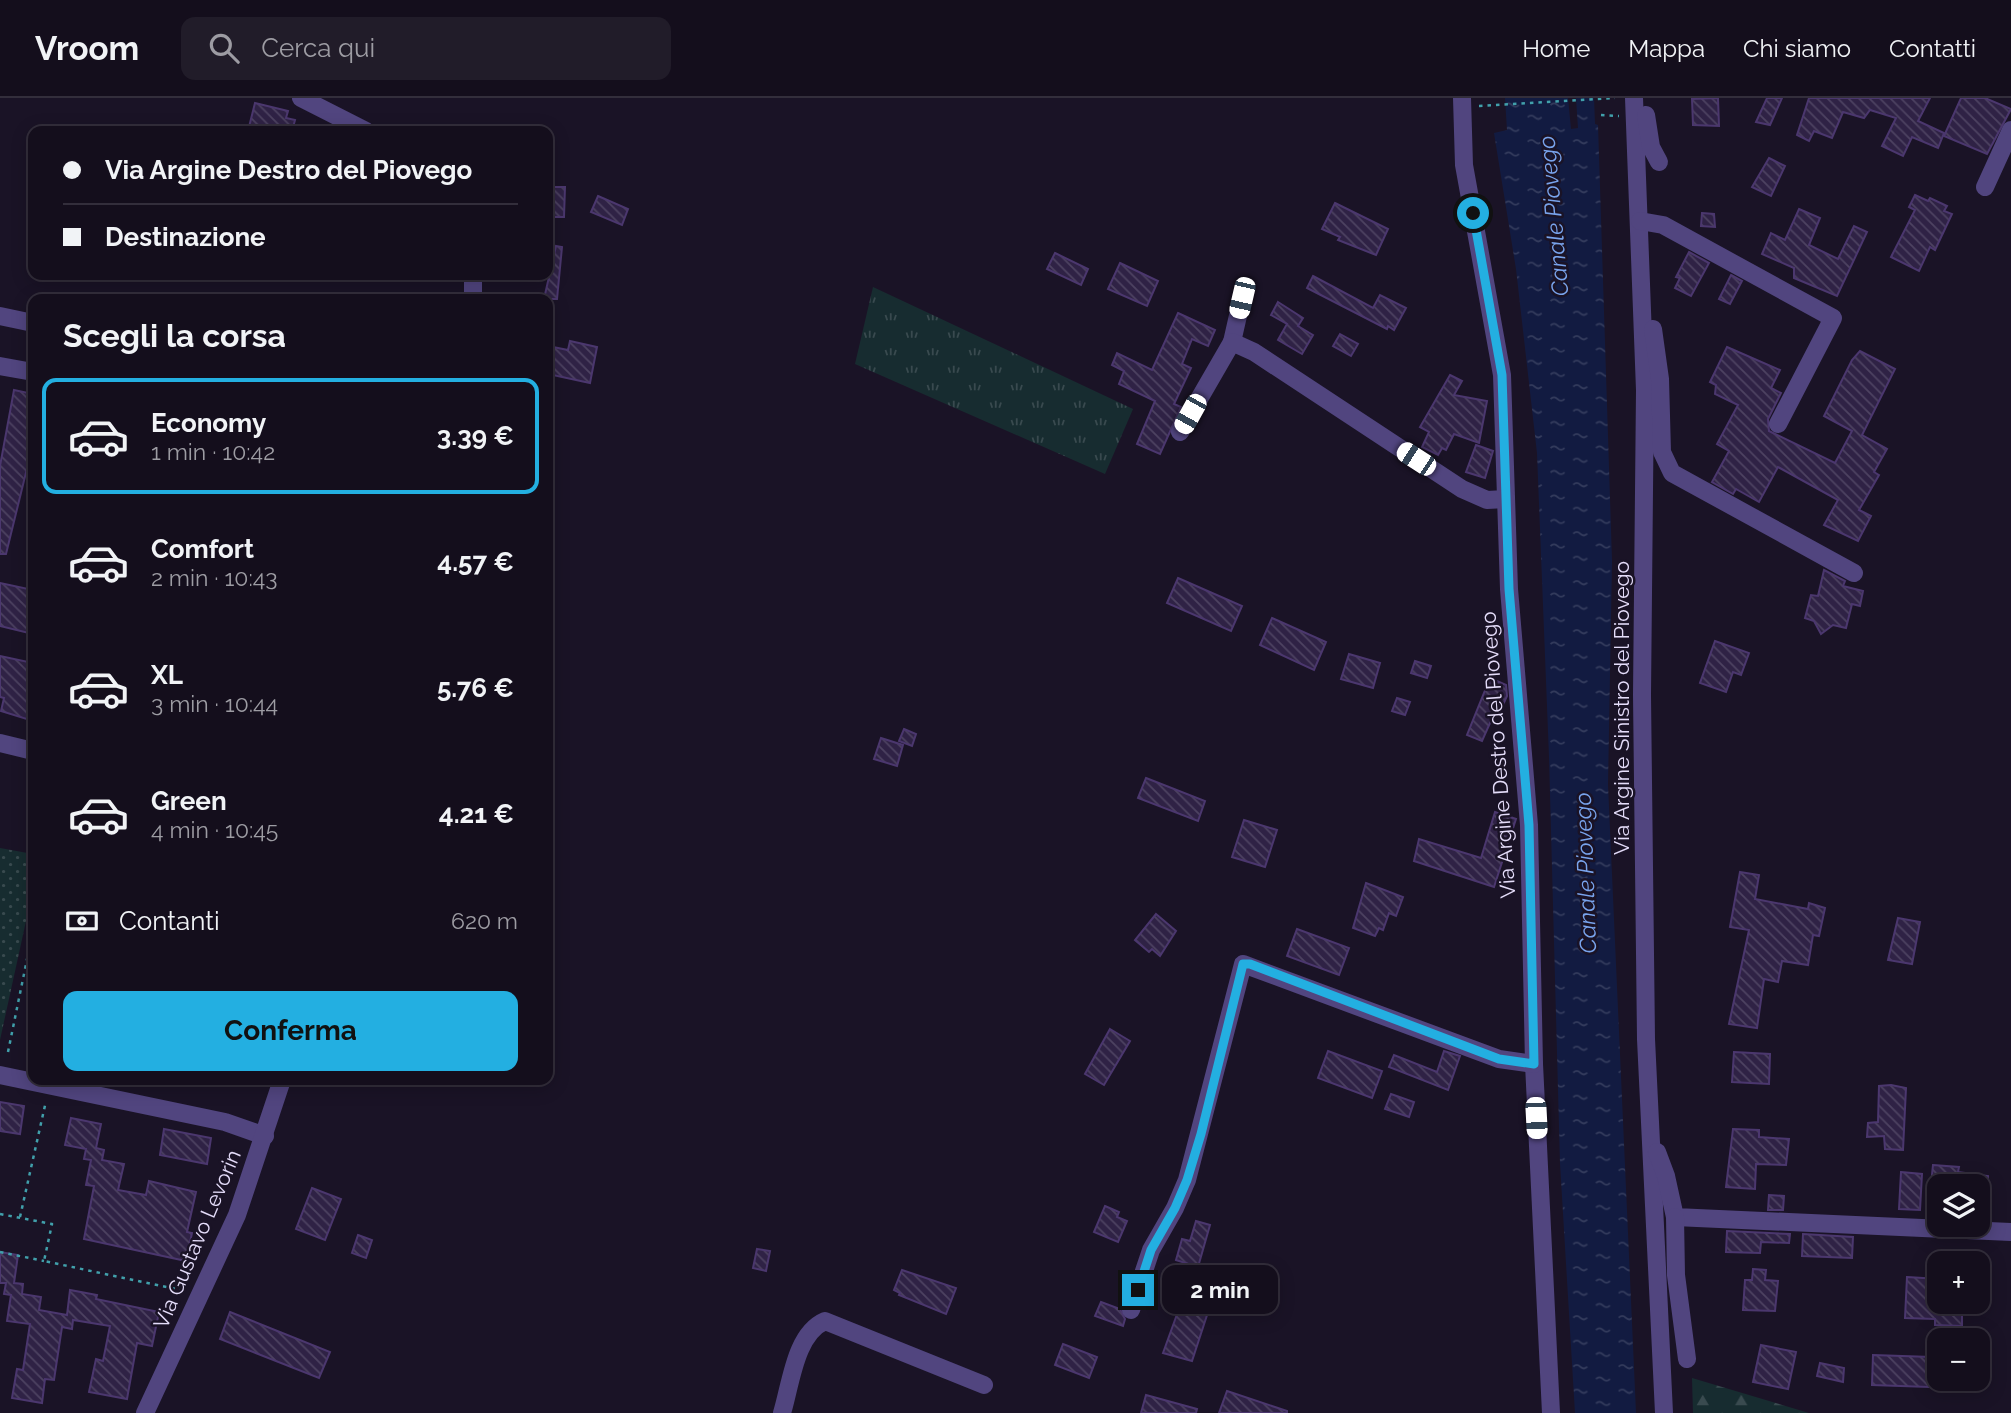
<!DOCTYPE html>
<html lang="it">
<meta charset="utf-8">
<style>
:root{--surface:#140e1c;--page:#211c29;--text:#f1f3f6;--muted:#9d9ca3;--line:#332e3b;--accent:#23afe1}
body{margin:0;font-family:Raleway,sans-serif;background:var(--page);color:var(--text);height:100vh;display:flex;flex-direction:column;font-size:26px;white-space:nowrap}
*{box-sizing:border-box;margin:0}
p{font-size:23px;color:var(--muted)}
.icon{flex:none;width:38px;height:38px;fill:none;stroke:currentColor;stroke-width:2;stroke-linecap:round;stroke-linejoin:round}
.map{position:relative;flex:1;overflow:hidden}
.panel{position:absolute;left:28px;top:196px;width:525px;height:791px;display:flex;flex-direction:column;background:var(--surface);border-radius:14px;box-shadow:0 4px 18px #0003,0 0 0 2px var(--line)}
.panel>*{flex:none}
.banner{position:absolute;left:28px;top:28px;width:525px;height:154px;border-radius:14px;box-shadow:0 4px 18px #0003,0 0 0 2px var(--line);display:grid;align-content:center;height:154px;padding:0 35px;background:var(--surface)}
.controls{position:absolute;left:1927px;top:1076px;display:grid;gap:14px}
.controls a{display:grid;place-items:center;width:63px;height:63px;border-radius:14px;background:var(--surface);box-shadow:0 4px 18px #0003,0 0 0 2px var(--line);font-size:35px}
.end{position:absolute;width:32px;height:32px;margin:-16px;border:9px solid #23afe1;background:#111;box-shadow:0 0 0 4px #111}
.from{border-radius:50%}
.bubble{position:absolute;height:49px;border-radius:14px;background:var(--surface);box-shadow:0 4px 18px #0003,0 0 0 2px var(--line);font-size:23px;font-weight:700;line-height:49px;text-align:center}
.car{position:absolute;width:21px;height:42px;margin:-21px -10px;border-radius:9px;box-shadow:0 0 5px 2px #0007;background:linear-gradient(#fff 24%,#345 0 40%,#fff 0 76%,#345 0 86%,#fff 0)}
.banner b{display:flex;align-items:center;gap:24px;height:66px;font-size:26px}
.banner b+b{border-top:2px solid var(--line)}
.banner i{width:18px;height:18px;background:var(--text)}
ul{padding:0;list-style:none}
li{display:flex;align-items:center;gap:21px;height:116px;margin:0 14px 10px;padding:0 21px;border:4px solid transparent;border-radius:14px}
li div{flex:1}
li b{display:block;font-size:26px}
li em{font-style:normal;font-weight:700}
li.on{border-color:var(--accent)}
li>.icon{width:63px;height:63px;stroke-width:1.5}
h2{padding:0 35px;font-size:32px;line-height:84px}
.pay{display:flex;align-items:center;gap:18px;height:77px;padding:0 35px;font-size:26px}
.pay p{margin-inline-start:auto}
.action{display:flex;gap:14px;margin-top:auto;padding:14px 35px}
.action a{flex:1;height:80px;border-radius:14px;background:var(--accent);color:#111;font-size:28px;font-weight:700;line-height:80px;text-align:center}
header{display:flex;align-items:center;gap:42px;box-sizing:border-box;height:98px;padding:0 35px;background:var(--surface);border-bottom:2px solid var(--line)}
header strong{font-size:33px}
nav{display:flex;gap:38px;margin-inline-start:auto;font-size:24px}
.search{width:490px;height:63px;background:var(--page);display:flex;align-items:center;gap:18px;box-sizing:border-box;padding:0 24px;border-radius:14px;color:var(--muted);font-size:26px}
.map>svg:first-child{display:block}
.grass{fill:url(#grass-tufts)}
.forest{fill:url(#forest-firs)}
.park{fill:url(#park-dots)}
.water{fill:url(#water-ripples)}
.building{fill:url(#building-back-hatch);stroke:#4b376e;stroke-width:2}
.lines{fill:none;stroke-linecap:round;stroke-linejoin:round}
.path{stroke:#41a0ab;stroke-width:2.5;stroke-dasharray:3.5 5;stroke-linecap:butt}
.minor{stroke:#51457f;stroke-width:18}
.route{stroke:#23afe1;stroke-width:9}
.labels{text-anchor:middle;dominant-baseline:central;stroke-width:5;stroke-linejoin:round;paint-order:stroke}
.street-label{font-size:21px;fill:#e5ddfa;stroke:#1a1326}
.water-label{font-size:23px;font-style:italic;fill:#79a4ed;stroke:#1a1326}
</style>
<header>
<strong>Vroom</strong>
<div class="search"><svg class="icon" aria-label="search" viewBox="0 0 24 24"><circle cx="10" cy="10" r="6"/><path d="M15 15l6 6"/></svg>Cerca qui</div>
<nav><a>Home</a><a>Mappa</a><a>Chi siamo</a><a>Contatti</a></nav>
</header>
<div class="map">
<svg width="2011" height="1315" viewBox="0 0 2011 1315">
<defs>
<pattern id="grass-tufts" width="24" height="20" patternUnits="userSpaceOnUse" patternTransform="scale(1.75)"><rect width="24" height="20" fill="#172c30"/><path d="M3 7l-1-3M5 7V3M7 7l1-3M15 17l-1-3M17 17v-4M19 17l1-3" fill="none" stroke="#394a4f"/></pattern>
<pattern id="forest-firs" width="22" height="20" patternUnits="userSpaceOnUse" patternTransform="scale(1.75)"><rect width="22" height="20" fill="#172c30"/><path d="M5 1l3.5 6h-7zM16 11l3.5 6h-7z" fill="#394a4f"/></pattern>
<pattern id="park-dots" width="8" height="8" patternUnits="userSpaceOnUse" patternTransform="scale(1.75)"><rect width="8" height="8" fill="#172c30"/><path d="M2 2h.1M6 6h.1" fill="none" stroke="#394a4f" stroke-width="1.8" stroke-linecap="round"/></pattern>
<pattern id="water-ripples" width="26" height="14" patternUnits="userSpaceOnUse" patternTransform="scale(1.75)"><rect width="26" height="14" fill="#121b41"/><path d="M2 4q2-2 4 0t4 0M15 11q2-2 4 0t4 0" fill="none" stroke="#343c5d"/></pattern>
<pattern id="building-back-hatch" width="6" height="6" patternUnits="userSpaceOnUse" patternTransform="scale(1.75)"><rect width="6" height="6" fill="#2f2245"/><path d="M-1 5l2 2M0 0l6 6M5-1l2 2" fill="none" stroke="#4d4261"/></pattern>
</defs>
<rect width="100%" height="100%" fill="#1a1326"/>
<path class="grass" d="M873 189 1133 311 1105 376 855 266Z"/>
<path class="forest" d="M1692 1280 1809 1315H1693Z"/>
<path class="park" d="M0 750 33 756V791L0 942Z"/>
<path class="water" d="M1505 0H1568L1571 31 1578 30 1576 0H1594L1595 26 1598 27 1612 463 1608 687 1636 1315H1575L1560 1065 1549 658 1537 355 1516 171 1494 35 1507 32Z"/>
<g class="building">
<path d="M1718 0 1719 28 1693 27 1692 1Z"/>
<path d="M1767 0H1782L1770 27 1756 24Z"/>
<path d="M1809 0H1930L1918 23 1944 35 1938 50 1912 39 1903 58 1882 48 1896 20 1870 12 1864 20 1843 14 1832 40 1814 33 1809 43 1797 37Z"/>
<path d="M1961 0H1985L2011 11 1987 56 1944 38Z"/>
<path d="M255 5 288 13 286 20 295 22 292 33H248Z"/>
<path d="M1769 60 1785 68 1771 98 1752 89Z"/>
<path d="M548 89H565L564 119H548Z"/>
<path d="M1915 97 1928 103 1930 100 1947 108 1944 113 1952 116 1935 152 1930 149 1919 173 1891 159 1915 112 1909 109Z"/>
<path d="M598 98 628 111 622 127 591 114Z"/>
<path d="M1335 105 1388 131 1376 157 1338 142 1340 139 1322 131Z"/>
<path d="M1799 111 1820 120 1809 147 1838 161 1854 128 1867 134 1837 198 1794 180V170L1762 156 1771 135 1785 142Z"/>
<path d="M1702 115 1714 116 1715 129 1701 128Z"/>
<path d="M556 148 562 149 557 201H544Z"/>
<path d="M1689 154 1709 165 1691 198 1675 190 1680 180 1676 179Z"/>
<path d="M1055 155 1088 171 1081 187 1047 171Z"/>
<path d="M1120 165 1158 183 1147 208 1108 191Z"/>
<path d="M1731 177 1742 183 1730 206 1719 201Z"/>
<path d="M1313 178 1373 210 1380 197 1406 210 1394 232 1388 228 1387 231 1307 190Z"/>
<path d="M1278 204 1303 220 1298 228 1313 237 1302 256 1278 242 1287 226 1271 217Z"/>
<path d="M1178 215 1215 232 1208 248 1192 241 1182 266 1191 270 1174 306 1181 309 1160 356 1137 346 1155 303 1119 286 1124 273 1112 267 1117 255 1152 272Z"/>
<path d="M1340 236 1358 246 1351 258 1333 248Z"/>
<path d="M570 243 597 249 590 285 548 276V248L568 252Z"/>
<path d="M1727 249 1780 272 1771 290 1781 295 1768 321 1769 333 1835 365 1852 333 1824 318 1852 262 1860 253 1895 271 1862 337 1887 351 1874 374 1879 377 1859 412 1871 418 1858 443 1824 427 1838 402 1778 369 1759 404 1736 391 1733 396 1712 384 1729 353 1717 346 1738 307 1715 296 1716 287 1710 284Z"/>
<path d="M1450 277 1462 283 1454 297 1487 303 1479 345 1454 336 1446 352 1442 350 1438 357 1422 349 1429 334 1420 329Z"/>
<path d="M14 292 33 296V346L6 456H0V368Z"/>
<path d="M1476 347 1493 353 1485 380 1466 374Z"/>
<path d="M1824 472 1845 483 1843 488 1863 493 1860 508 1852 506 1846 530 1833 527 1821 536 1814 523 1805 520 1811 497 1818 498Z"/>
<path d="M1178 480 1242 508 1231 533 1167 505Z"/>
<path d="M0 485 33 492V536L0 528Z"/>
<path d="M1272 520 1326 544 1314 572 1260 547Z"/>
<path d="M1715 543 1749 555 1741 577 1733 574 1726 594 1700 585Z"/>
<path d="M1349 556 1380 565 1373 590 1341 581Z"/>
<path d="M0 558 33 565V623L1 613 4 600 0 599Z"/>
<path d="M1415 563 1431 568 1427 580 1411 575Z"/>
<path d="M1490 580 1506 587 1507 598 1498 618 1494 616 1482 643 1467 637Z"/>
<path d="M1397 600 1410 604 1405 617 1392 613Z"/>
<path d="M904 631 916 636 912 648 899 643Z"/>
<path d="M881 640 903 647 897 668 874 661Z"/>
<path d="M1146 680 1205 703 1198 723 1138 700Z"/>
<path d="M1495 714 1516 721 1494 789 1414 763 1419 741 1481 760Z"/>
<path d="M1244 722 1277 732 1265 769 1232 759Z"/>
<path d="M1740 774 1759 777 1755 801 1808 811 1809 805 1825 810 1819 838 1813 837 1808 867 1782 863 1778 884 1764 881 1757 930 1729 926 1749 832 1730 829Z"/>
<path d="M1366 785 1403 799 1396 818 1389 815 1383 832 1379 830 1375 838 1353 830Z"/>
<path d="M1156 816 1176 833 1160 858 1152 851 1149 854 1135 842Z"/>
<path d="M1898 820 1920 824 1912 866 1888 862Z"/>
<path d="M1297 831 1349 850 1339 877 1287 858Z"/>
<path d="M1110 931 1130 943 1104 987 1085 976Z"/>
<path d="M1328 953 1382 973 1372 1000 1318 980Z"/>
<path d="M1444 953 1460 958 1448 992 1389 969 1394 957 1437 974Z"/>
<path d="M1734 954 1770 956 1769 986 1732 984Z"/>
<path d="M1891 987 1906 990 1903 1052 1885 1051 1884 1038 1867 1039 1868 1025 1878 1024 1879 988Z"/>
<path d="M1391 996 1414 1004 1409 1019 1385 1011Z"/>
<path d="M0 1004 24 1008 20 1036 0 1033Z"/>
<path d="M71 1020 101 1026 96 1050 104 1052 102 1062 124 1066 118 1092 146 1097 149 1083 196 1094 187 1134 192 1135 186 1163 84 1141 94 1088 86 1087 91 1062 84 1061 86 1051 65 1047Z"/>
<path d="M164 1031 211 1040 207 1066 160 1057Z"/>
<path d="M1733 1031 1759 1032V1039L1789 1041 1786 1067 1756 1066 1755 1091 1726 1089Z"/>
<path d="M1933 1067 1959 1069 1958 1074 1988 1078 1987 1092 1931 1086Z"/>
<path d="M1901 1074 1922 1076 1920 1112 1899 1111Z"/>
<path d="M312 1090 341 1101 325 1142 296 1131Z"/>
<path d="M1769 1097 1784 1098 1783 1112H1768Z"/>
<path d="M1105 1108 1119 1114 1117 1119 1127 1123 1118 1144 1094 1134Z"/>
<path d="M1196 1123 1210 1127 1198 1169 1176 1162 1182 1141 1190 1143Z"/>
<path d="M1727 1133 1790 1136 1789 1145 1761 1144 1760 1155 1726 1154Z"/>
<path d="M1803 1136 1853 1139 1852 1160 1802 1158Z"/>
<path d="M358 1137 372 1142 366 1160 352 1155Z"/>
<path d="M757 1151 770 1153 766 1173 753 1170Z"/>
<path d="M0 1154 18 1157 14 1185 23 1186 22 1196 41 1199 39 1212 67 1217 70 1192 97 1197 96 1201 159 1214 152 1248 137 1245 127 1301 89 1294 96 1261 103 1263 110 1228 73 1222 72 1231 62 1229 54 1282 45 1281 42 1305 12 1300 17 1271 23 1272 30 1226 7 1223 11 1197 4 1196 6 1185H0Z"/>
<path d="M1753 1171 1766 1172 1765 1182 1778 1183 1775 1213 1743 1212 1745 1182H1752Z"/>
<path d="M902 1172 956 1190 946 1216 899 1197 900 1195 894 1192Z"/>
<path d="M1907 1179 1939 1181 1938 1207 1962 1208V1228L1935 1227V1221L1905 1220Z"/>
<path d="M1184 1197 1211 1205 1192 1263 1163 1255Z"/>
<path d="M1101 1204 1120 1211 1125 1221 1123 1228 1095 1218Z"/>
<path d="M230 1214 330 1254 319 1280 220 1241Z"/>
<path d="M1063 1246 1097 1259 1089 1280 1055 1267Z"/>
<path d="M1761 1247 1796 1254 1788 1291 1753 1284Z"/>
<path d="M1873 1257 1931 1259 1929 1289 1872 1287Z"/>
<path d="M1820 1265 1844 1270 1843 1284 1817 1278Z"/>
<path d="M1227 1293 1287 1313V1315H1219Z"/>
<path d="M1146 1297 1197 1311 1196 1315H1141Z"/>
</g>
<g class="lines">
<g class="path">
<path d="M1479 8 1615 0"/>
<path d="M1601 17 1619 18"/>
<path d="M33 675V687"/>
<path d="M8 954 33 832"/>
<path d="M0 1116 52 1126 44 1163 185 1193"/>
<path d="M20 1119 46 1003"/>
<path d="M0 1154 44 1163"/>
</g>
<g class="minor">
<path d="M301 0 366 33"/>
<path d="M1462 0 1464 67 1502 277 1509 491 1529 727 1534 966 1551 1315"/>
<path d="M1634 0 1645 292 1642 597 1646 941 1664 1315"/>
<path d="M1646 17 1651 49 1659 64"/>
<path d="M1985 89 2011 32"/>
<path d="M1640 123 1663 127 1833 220 1778 326"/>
<path d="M473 177V201"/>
<path d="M0 218 33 225"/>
<path d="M1653 231 1660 281 1662 354 1672 375 1854 475"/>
<path d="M1232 244 1242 200"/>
<path d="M0 268 33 274"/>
<path d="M1180 334 1232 244 1254 254 1462 391 1487 402 1506 401"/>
<path d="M0 645 33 653"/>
<path d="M0 977 225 1024 265 1038"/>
<path d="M1657 1054 1666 1078 1675 1119 2011 1134"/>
<path d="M1675 1119 1676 1177 1687 1261"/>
<path d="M1131 1212 1151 1152 1175 1110 1187 1082 1243 866 1499 961 1534 966"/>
<path d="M145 1315 237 1117 282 982"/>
<path d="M782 1315C791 1286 795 1236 825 1223L984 1287"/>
</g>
</g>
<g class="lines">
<path class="route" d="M1138 1192 1151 1152 1175 1110 1187 1082 1201 1036 1243 866H1250L1499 961 1534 966 1529 727 1509 491 1502 277 1473 115"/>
</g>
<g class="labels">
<g class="street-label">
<text transform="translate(1621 610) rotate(-90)">Via Argine Sinistro del Piovego</text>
<text transform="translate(1498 657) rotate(-94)">Via Argine Destro del Piovego</text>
<text transform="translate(197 1141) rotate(-67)">Via Gustavo Levorin</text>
</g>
<g class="water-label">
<text transform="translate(1553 118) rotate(-95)">Canale Piovego</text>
<text transform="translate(1585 775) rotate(-92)">Canale Piovego</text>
</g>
</g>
</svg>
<div class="controls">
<a><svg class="icon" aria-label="layers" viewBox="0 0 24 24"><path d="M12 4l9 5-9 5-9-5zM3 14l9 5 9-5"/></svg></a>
<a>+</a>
<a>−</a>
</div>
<i class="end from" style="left:1473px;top:115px"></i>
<i class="end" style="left:1138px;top:1192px"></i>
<div class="bubble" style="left:1162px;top:1167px;width:116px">2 min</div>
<i class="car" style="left:1242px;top:200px;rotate:193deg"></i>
<i class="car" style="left:1190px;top:316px;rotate:209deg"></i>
<i class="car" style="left:1416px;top:361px;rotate:303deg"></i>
<i class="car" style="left:1536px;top:1020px;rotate:177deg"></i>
<div class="banner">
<b><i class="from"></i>Via Argine Destro del Piovego</b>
<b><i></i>Destinazione</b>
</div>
<section class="panel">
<h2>Scegli la corsa</h2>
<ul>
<li class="on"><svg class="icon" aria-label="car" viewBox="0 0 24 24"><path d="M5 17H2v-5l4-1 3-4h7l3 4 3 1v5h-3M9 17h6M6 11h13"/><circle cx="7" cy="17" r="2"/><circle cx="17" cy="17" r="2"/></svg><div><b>Economy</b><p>1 min · 10:42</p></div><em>3.39 €</em></li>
<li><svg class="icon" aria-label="car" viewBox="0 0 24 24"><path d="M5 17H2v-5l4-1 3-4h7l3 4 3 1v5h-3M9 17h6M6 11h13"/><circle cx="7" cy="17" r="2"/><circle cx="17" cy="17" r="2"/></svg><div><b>Comfort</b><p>2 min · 10:43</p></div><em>4.57 €</em></li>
<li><svg class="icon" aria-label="car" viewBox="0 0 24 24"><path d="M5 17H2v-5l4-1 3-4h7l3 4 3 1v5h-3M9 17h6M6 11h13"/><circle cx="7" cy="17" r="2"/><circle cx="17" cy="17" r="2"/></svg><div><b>XL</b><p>3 min · 10:44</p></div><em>5.76 €</em></li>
<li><svg class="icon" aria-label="car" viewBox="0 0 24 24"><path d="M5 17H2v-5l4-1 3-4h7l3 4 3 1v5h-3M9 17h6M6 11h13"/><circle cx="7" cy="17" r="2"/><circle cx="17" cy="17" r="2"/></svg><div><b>Green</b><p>4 min · 10:45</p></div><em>4.21 €</em></li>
</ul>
<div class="pay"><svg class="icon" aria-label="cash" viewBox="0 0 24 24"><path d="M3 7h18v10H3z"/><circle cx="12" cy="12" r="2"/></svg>Contanti<p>620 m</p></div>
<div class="action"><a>Conferma</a></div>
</section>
</div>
